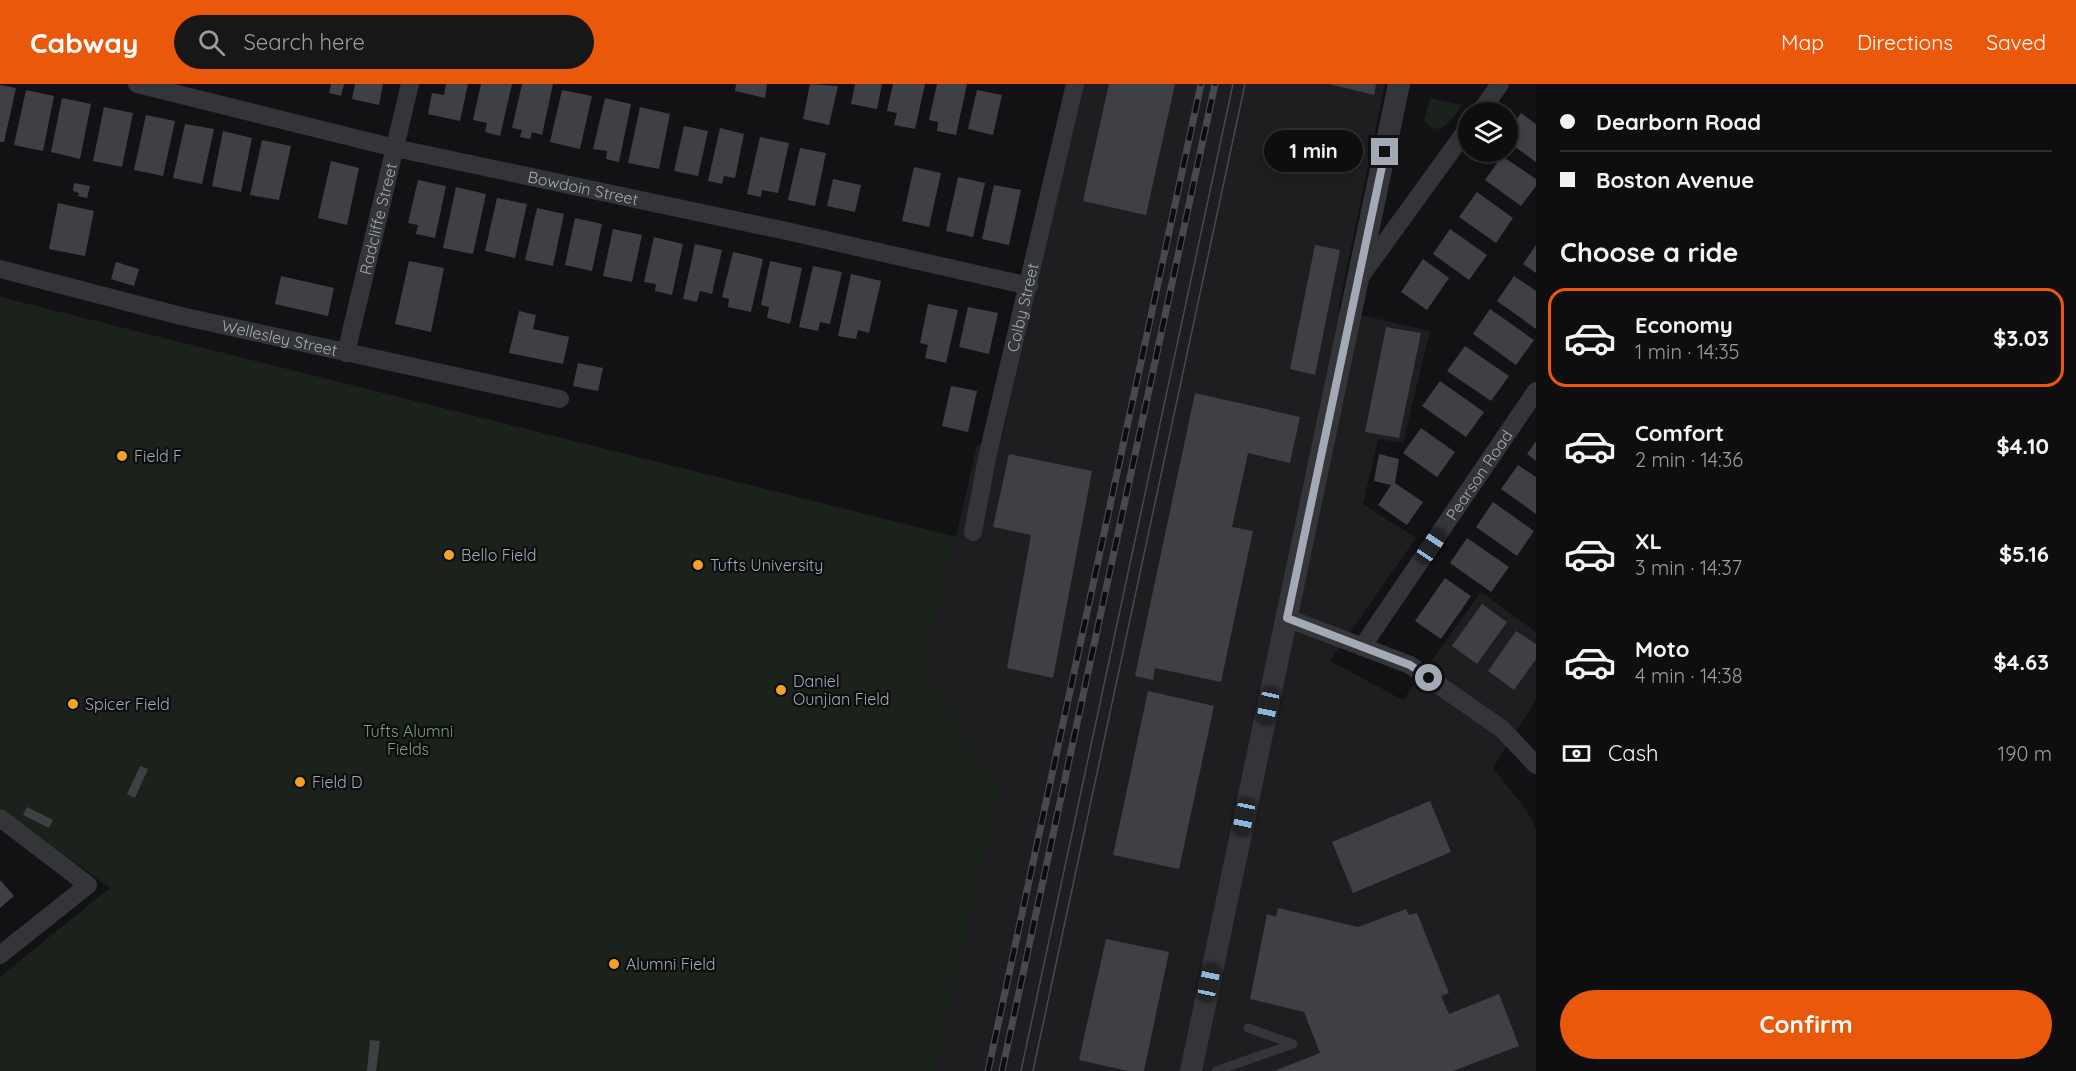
<!DOCTYPE html>
<meta charset="utf-8">
<style>
:root{--surface:#0e0e0f;--page:#171718;--text:#f1f3f6;--muted:#9b9c9e;--line:#2e2e2f;--accent:#ea580c}
body{margin:0;font-family:Quicksand,sans-serif;background:var(--page);color:var(--text);height:100vh;display:flex;flex-direction:column;font-size:22px;white-space:nowrap}
*{box-sizing:border-box;margin:0}
p{font-size:20px;color:var(--muted)}
.icon{flex:none;width:33px;height:33px;fill:none;stroke:currentColor;stroke-width:2;stroke-linecap:round;stroke-linejoin:round}
.map{position:relative;flex:1;overflow:hidden}
.drawer{display:flex;flex-direction:column;background:var(--surface);width:540px}
.drawer>*{flex:none}
.banner{display:grid;align-content:center;height:132px;padding:0 24px;background:var(--surface)}
.tools{position:absolute;left:1458px;top:18px;display:grid;gap:12px}
.tools a{display:grid;place-items:center;width:60px;height:60px;border-radius:50%;background:var(--surface);box-shadow:0 3px 9px #0003,0 0 0 2px var(--line);font-size:30px}
.end{position:absolute;width:27px;height:27px;margin:-14px;border:8px solid #a3aab5;background:#111;box-shadow:0 0 0 3px #111}
.from{border-radius:50%}
.bubble{position:absolute;height:42px;border-radius:21px;background:var(--surface);box-shadow:0 3px 9px #0003,0 0 0 2px var(--line);font-size:20px;font-weight:700;line-height:42px;text-align:center}
.car{position:absolute;width:18px;height:36px;margin:-18px -9px;border-radius:8px;box-shadow:0 0 4px 2px #0007;background:linear-gradient(#222 24%,#8ab4d8 0 40%,#222 0 76%,#8ab4d8 0 86%,#222 0)}
.banner b{display:flex;align-items:center;gap:21px;height:57px;font-size:22px}
.banner b+b{border-top:2px solid var(--line)}
.banner i{width:15px;height:15px;background:var(--text)}
ul{padding:0;list-style:none}
li{display:flex;align-items:center;gap:18px;height:99px;margin:0 12px 9px;padding:0 12px;border:3px solid transparent;border-radius:18px}
li div{flex:1}
li b{display:block;font-size:22px}
li em{font-style:normal;font-weight:700}
li.selected{border-color:var(--accent)}
li>.icon{width:54px;height:54px;stroke-width:1.5}
h2{padding:0 24px;font-size:27px;line-height:72px}
.pay{display:flex;align-items:center;gap:15px;height:66px;padding:0 24px;font-size:22px}
.pay p{margin-inline-start:auto}
.button{display:flex;gap:12px;margin-top:auto;padding:12px 24px}
.button a{flex:1;height:69px;border-radius:36px;background:var(--accent);color:#fff;font-size:24px;font-weight:700;line-height:69px;text-align:center}
header{display:flex;align-items:center;gap:36px;box-sizing:border-box;height:84px;padding:0 30px;background:var(--accent);color:#fff}
header strong{font-size:28px}
nav{display:flex;gap:33px;margin-inline-start:auto;font-size:21px}
.search{width:420px;height:54px;background:var(--page);display:flex;align-items:center;gap:15px;box-sizing:border-box;padding:0 21px;border-radius:33px;color:var(--muted);font-size:22px}
main{display:flex;flex:1;min-height:0}
.map>svg:first-child{display:block}
.built{fill:#1e1e21}
.green{fill:#1a221b}
.building{fill:#3e4044}
.lines{fill:none;stroke-linecap:round;stroke-linejoin:round}
.service{stroke:#333539;stroke-width:9}
.minor{stroke:#333539;stroke-width:18}
.tertiary{stroke:#333539;stroke-width:22}
.tram{stroke:#46494e;stroke-width:1.5}
.rail-casing{stroke:#46494e;stroke-width:7}
.rail{stroke:#0d0d0f;stroke-width:4.5;stroke-dasharray:14;stroke-linecap:butt}
.route{stroke:#a3aab5;stroke-width:8}
.poi-dot{fill:#f4a12a;stroke:#0d0d0f;stroke-width:2}
.labels{text-anchor:middle;dominant-baseline:central;stroke-width:4.5;stroke-linejoin:round;paint-order:stroke}
.street-label{font-size:16px;fill:#a3aab5;stroke:#0d0d0f}
.poi-label{font-size:16px;fill:#a3aab5;stroke:#0d0d0f;text-anchor:start}
.park-label{font-size:16px;fill:#7aa07a;stroke:#0d0d0f}
</style>
<header>
<strong>Cabway</strong>
<div class="search"><svg class="icon" aria-label="search" viewBox="0 0 24 24"><circle cx="10" cy="10" r="6"/><path d="M15 15l6 6"/></svg>Search here</div>
<nav><a>Map</a><a>Directions</a><a>Saved</a></nav>
</header>
<main>
<div class="map">
<svg width="1536" height="987" viewBox="0 0 1536 987">
<rect width="100%" height="100%" fill="#121214"/>
<path class="built" d="M1083 0H1385L1338 226 1430 247 1403 359 1378 355 1363 420 1416 454 1330 577 1403 616 1481 508 1536 548V616L1493 684 1527 727 1536 744V987H0V893L110 804 0 724V213L956 453 977 361H1000Z"/>
<g class="green">
<path d="M1430 14 1462 21C1454 33 1438 58 1424 36Z"/>
<path d="M0 213 956 453 924 584 1000 708 935 987H0V893L110 804 0 724Z"/>
</g>
<g class="building">
<path d="M331 0H344L341 12 329 9Z"/>
<path d="M355 0H383L379 21 352 15Z"/>
<path d="M446 0H468L460 37 428 30 432 9 444 11Z"/>
<path d="M481 0H512L500 52 485 48 487 39 473 36Z"/>
<path d="M522 0H553L542 51 532 48 530 55 520 53 522 46 512 44Z"/>
<path d="M736 0H767L765 14 735 7Z"/>
<path d="M810 0 838 2 829 41 803 35Z"/>
<path d="M855 0H882L877 25 851 20Z"/>
<path d="M893 0H925L915 45 894 41 897 29 887 27Z"/>
<path d="M937 0H967L956 51 937 47 938 38 929 36Z"/>
<path d="M1109 0H1175L1146 131 1083 117Z"/>
<path d="M1329 0H1376L1374 11Z"/>
<path d="M0 1 16 4 4 58H0Z"/>
<path d="M26 6 54 12 43 67 14 61Z"/>
<path d="M562 6 592 12 580 65 550 58Z"/>
<path d="M977 6 1002 11 993 51 968 45Z"/>
<path d="M62 14 91 20 80 75 51 68Z"/>
<path d="M605 14 631 20 619 78 606 75 607 67 593 65Z"/>
<path d="M104 23 133 29 122 83 93 77Z"/>
<path d="M640 23 670 30 659 85 628 79Z"/>
<path d="M1521 29 1536 40V78L1508 58V48Z"/>
<path d="M146 31 175 37 163 92 134 86Z"/>
<path d="M185 40 214 45 202 100 173 94Z"/>
<path d="M684 42 708 47 698 92 674 87Z"/>
<path d="M720 44 744 50 735 94 724 92 722 100 708 97Z"/>
<path d="M223 47 252 54 241 108 212 102Z"/>
<path d="M760 53 789 59 778 109 762 106 761 113 747 110Z"/>
<path d="M262 56 291 62 279 116 250 111Z"/>
<path d="M800 64 826 69 815 122 788 116Z"/>
<path d="M1502 72 1536 95V102L1521 122 1485 96Z"/>
<path d="M331 77 359 84 347 141 318 134Z"/>
<path d="M914 83 941 89 929 143 902 137Z"/>
<path d="M958 93 985 99 973 153 946 147Z"/>
<path d="M833 95 861 101 855 128 827 122Z"/>
<path d="M418 96 446 102 435 154 416 150 418 141 408 139Z"/>
<path d="M74 99 90 102 87 114 78 112 79 109 73 107Z"/>
<path d="M994 101 1021 106 1009 161 982 155Z"/>
<path d="M456 103 486 110 473 170 443 164Z"/>
<path d="M1477 108 1513 134 1496 159 1459 133Z"/>
<path d="M497 114 527 120 515 174 485 167Z"/>
<path d="M58 119 94 127 85 172 49 165Z"/>
<path d="M537 124 564 130 553 182 525 176Z"/>
<path d="M575 134 602 140 592 187 565 181Z"/>
<path d="M613 145 642 151 632 198 603 192Z"/>
<path d="M1450 145 1487 171 1469 196 1433 170Z"/>
<path d="M654 153 683 160 672 211 655 207 656 200 644 198Z"/>
<path d="M695 160 722 166 712 210 700 207 697 218 683 215Z"/>
<path d="M1315 161 1340 166 1315 291 1290 285Z"/>
<path d="M1536 161V189L1523 180Z"/>
<path d="M733 168 763 175 751 228 728 223 729 215 722 213Z"/>
<path d="M1423 175 1449 194 1427 226 1401 208Z"/>
<path d="M409 177 444 184 431 248 395 240Z"/>
<path d="M770 177 802 184 790 240 767 234 769 223 761 221Z"/>
<path d="M116 178 139 185 134 202 111 195Z"/>
<path d="M813 182 842 188 830 240 820 238 818 247 799 243Z"/>
<path d="M851 190 881 197 869 249 858 246 856 255 838 252Z"/>
<path d="M281 192 334 204 328 232 275 220Z"/>
<path d="M1514 192 1536 207V245L1497 217Z"/>
<path d="M928 220 958 226 946 279 925 274 928 261 920 259Z"/>
<path d="M968 223 998 229 989 270 959 263Z"/>
<path d="M1490 225 1534 256 1516 281 1473 250Z"/>
<path d="M519 227 536 231 533 245 569 253 563 280 509 269Z"/>
<path d="M1386 243 1421 249 1399 354 1365 348Z"/>
<path d="M1465 262 1509 292 1491 317 1447 287Z"/>
<path d="M578 279 603 284 598 307 573 302Z"/>
<path d="M1440 297 1484 328 1466 353 1422 322Z"/>
<path d="M951 302 977 307 968 348 942 342Z"/>
<path d="M1195 309 1300 333 1290 379 1248 369 1232 443 1253 447 1221 598 1155 584 1153 596 1135 592Z"/>
<path d="M1421 344 1455 368 1437 393 1403 369Z"/>
<path d="M1536 357V377L1527 370Z"/>
<path d="M1009 370 1092 387 1053 594 1007 584 1031 451 993 443Z"/>
<path d="M1379 370 1399 375 1395 399 1423 418 1407 441 1378 421 1391 401 1374 397Z"/>
<path d="M1518 381 1536 393V430L1501 405Z"/>
<path d="M1493 418 1534 447 1517 472 1476 443Z"/>
<path d="M1467 454 1509 483 1491 508 1450 479Z"/>
<path d="M1445 494 1471 512 1441 555 1415 537Z"/>
<path d="M1482 520 1507 538 1477 580 1452 562Z"/>
<path d="M1516 547 1536 560V575L1514 606 1488 587Z"/>
<path d="M1148 607 1214 622 1179 785 1113 771Z"/>
<path d="M140 682 148 685 135 714 127 710Z"/>
<path d="M1430 717 1451 768 1353 809 1332 758Z"/>
<path d="M27 723 53 736 49 744 23 731Z"/>
<path d="M0 796 14 812 0 824Z"/>
<path d="M1278 824 1358 843 1406 825 1409 831 1417 829 1449 909 1441 912 1449 930 1499 910 1519 962 1453 987H1274L1320 969 1304 928 1250 915 1267 830 1276 833Z"/>
<path d="M1106 855 1169 868 1144 987H1128L1079 976Z"/>
<path d="M370 956 380 957 376 987H367Z"/>
</g>
<g class="lines">
<path class="service" d="M1216 987 1293 960 1248 944"/>
<g class="minor">
<path id="s1" d="M137 0 395 64 782 146 1029 202"/>
<path d="M1480 28 1500 0"/>
<path id="s2" d="M0 185 181 232 560 315"/>
<path d="M1360 193 1468 44"/>
<path id="s3" d="M346 269 410 0"/>
<path id="s4" d="M973 448 987 374 1075 0"/>
<path d="M1287 534 1410 581 1502 645 1536 681"/>
<path id="s5" d="M1362 563 1536 307"/>
<path d="M0 734 88 801 0 871"/>
</g>
<path class="tertiary" d="M1191 987 1399 0"/>
<g class="tram">
<path d="M1021 987 1233 0"/>
<path d="M1033 987 1245 0"/>
</g>
<defs>
<g id="rail">
<path d="M988 987 1201 0"/>
<path d="M1002 987 1215 0"/>
</g>
</defs>
<use href="#rail" class="rail-casing"/>
<use href="#rail" class="rail"/>
</g>
<g class="lines">
<path class="route" d="M1385 68 1287 534 1410 581 1429 594"/>
</g>
<g class="poi-dot">
<circle cx="122" cy="372" r="6"/>
<circle cx="449" cy="471" r="6"/>
<circle cx="698" cy="481" r="6"/>
<circle cx="781" cy="606" r="6"/>
<circle cx="73" cy="620" r="6"/>
<circle cx="300" cy="698" r="6"/>
<circle cx="614" cy="880" r="6"/>
</g>
<g class="labels">
<g class="street-label">
<text stroke="none"><textPath href="#s1" startOffset="458">Bowdoin Street</textPath></text>
<text stroke="none"><textPath href="#s3" startOffset="138">Radcliffe Street</textPath></text>
<text stroke="none"><textPath href="#s4" startOffset="230">Colby Street</textPath></text>
<text stroke="none"><textPath href="#s2" startOffset="288">Wellesley Street</textPath></text>
<text stroke="none"><textPath href="#s5" startOffset="208">Pearson Road</textPath></text>
</g>
<g class="poi-label">
<text x="134" y="372">Field F</text>
<text x="461" y="471">Bello Field</text>
<text x="710" y="481">Tufts University</text>
<text x="793" y="597">Daniel<tspan x="793" dy="18">Ounjian Field</tspan></text>
<text x="85" y="620">Spicer Field</text>
<text x="312" y="698">Field D</text>
<text x="626" y="880">Alumni Field</text>
</g>
<g class="park-label">
<text x="408" y="647">Tufts Alumni<tspan x="408" dy="18">Fields</tspan></text>
</g>
</g>
</svg>
<div class="tools">
<a><svg class="icon" aria-label="layers" viewBox="0 0 24 24"><path d="M12 4l9 5-9 5-9-5zM3 14l9 5 9-5"/></svg></a>
</div>
<i class="end from" style="left:1429px;top:594px"></i>
<i class="end" style="left:1385px;top:68px"></i>
<div class="bubble" style="left:1264px;top:46px;width:99px">1 min</div>
<i class="car" style="left:1431px;top:462px;rotate:34deg"></i>
<i class="car" style="left:1268px;top:622px;rotate:192deg"></i>
<i class="car" style="left:1244px;top:733px;rotate:192deg"></i>
<i class="car" style="left:1209px;top:898px;rotate:12deg"></i>
</div>
<section class="drawer">
<div class="banner">
<b><i class="from"></i>Dearborn Road</b>
<b><i></i>Boston Avenue</b>
</div>
<h2>Choose a ride</h2>
<ul>
<li class="selected"><svg class="icon" aria-label="car" viewBox="0 0 24 24"><path d="M5 17H2v-5l4-1 3-4h7l3 4 3 1v5h-3M9 17h6M6 11h13"/><circle cx="7" cy="17" r="2"/><circle cx="17" cy="17" r="2"/></svg><div><b>Economy</b><p>1 min · 14:35</p></div><em>$3.03</em></li>
<li><svg class="icon" aria-label="car" viewBox="0 0 24 24"><path d="M5 17H2v-5l4-1 3-4h7l3 4 3 1v5h-3M9 17h6M6 11h13"/><circle cx="7" cy="17" r="2"/><circle cx="17" cy="17" r="2"/></svg><div><b>Comfort</b><p>2 min · 14:36</p></div><em>$4.10</em></li>
<li><svg class="icon" aria-label="car" viewBox="0 0 24 24"><path d="M5 17H2v-5l4-1 3-4h7l3 4 3 1v5h-3M9 17h6M6 11h13"/><circle cx="7" cy="17" r="2"/><circle cx="17" cy="17" r="2"/></svg><div><b>XL</b><p>3 min · 14:37</p></div><em>$5.16</em></li>
<li><svg class="icon" aria-label="car" viewBox="0 0 24 24"><path d="M5 17H2v-5l4-1 3-4h7l3 4 3 1v5h-3M9 17h6M6 11h13"/><circle cx="7" cy="17" r="2"/><circle cx="17" cy="17" r="2"/></svg><div><b>Moto</b><p>4 min · 14:38</p></div><em>$4.63</em></li>
</ul>
<div class="pay"><svg class="icon" aria-label="cash" viewBox="0 0 24 24"><path d="M3 7h18v10H3z"/><circle cx="12" cy="12" r="2"/></svg>Cash<p>190 m</p></div>
<div class="button"><a>Confirm</a></div>
</section>
</main>
